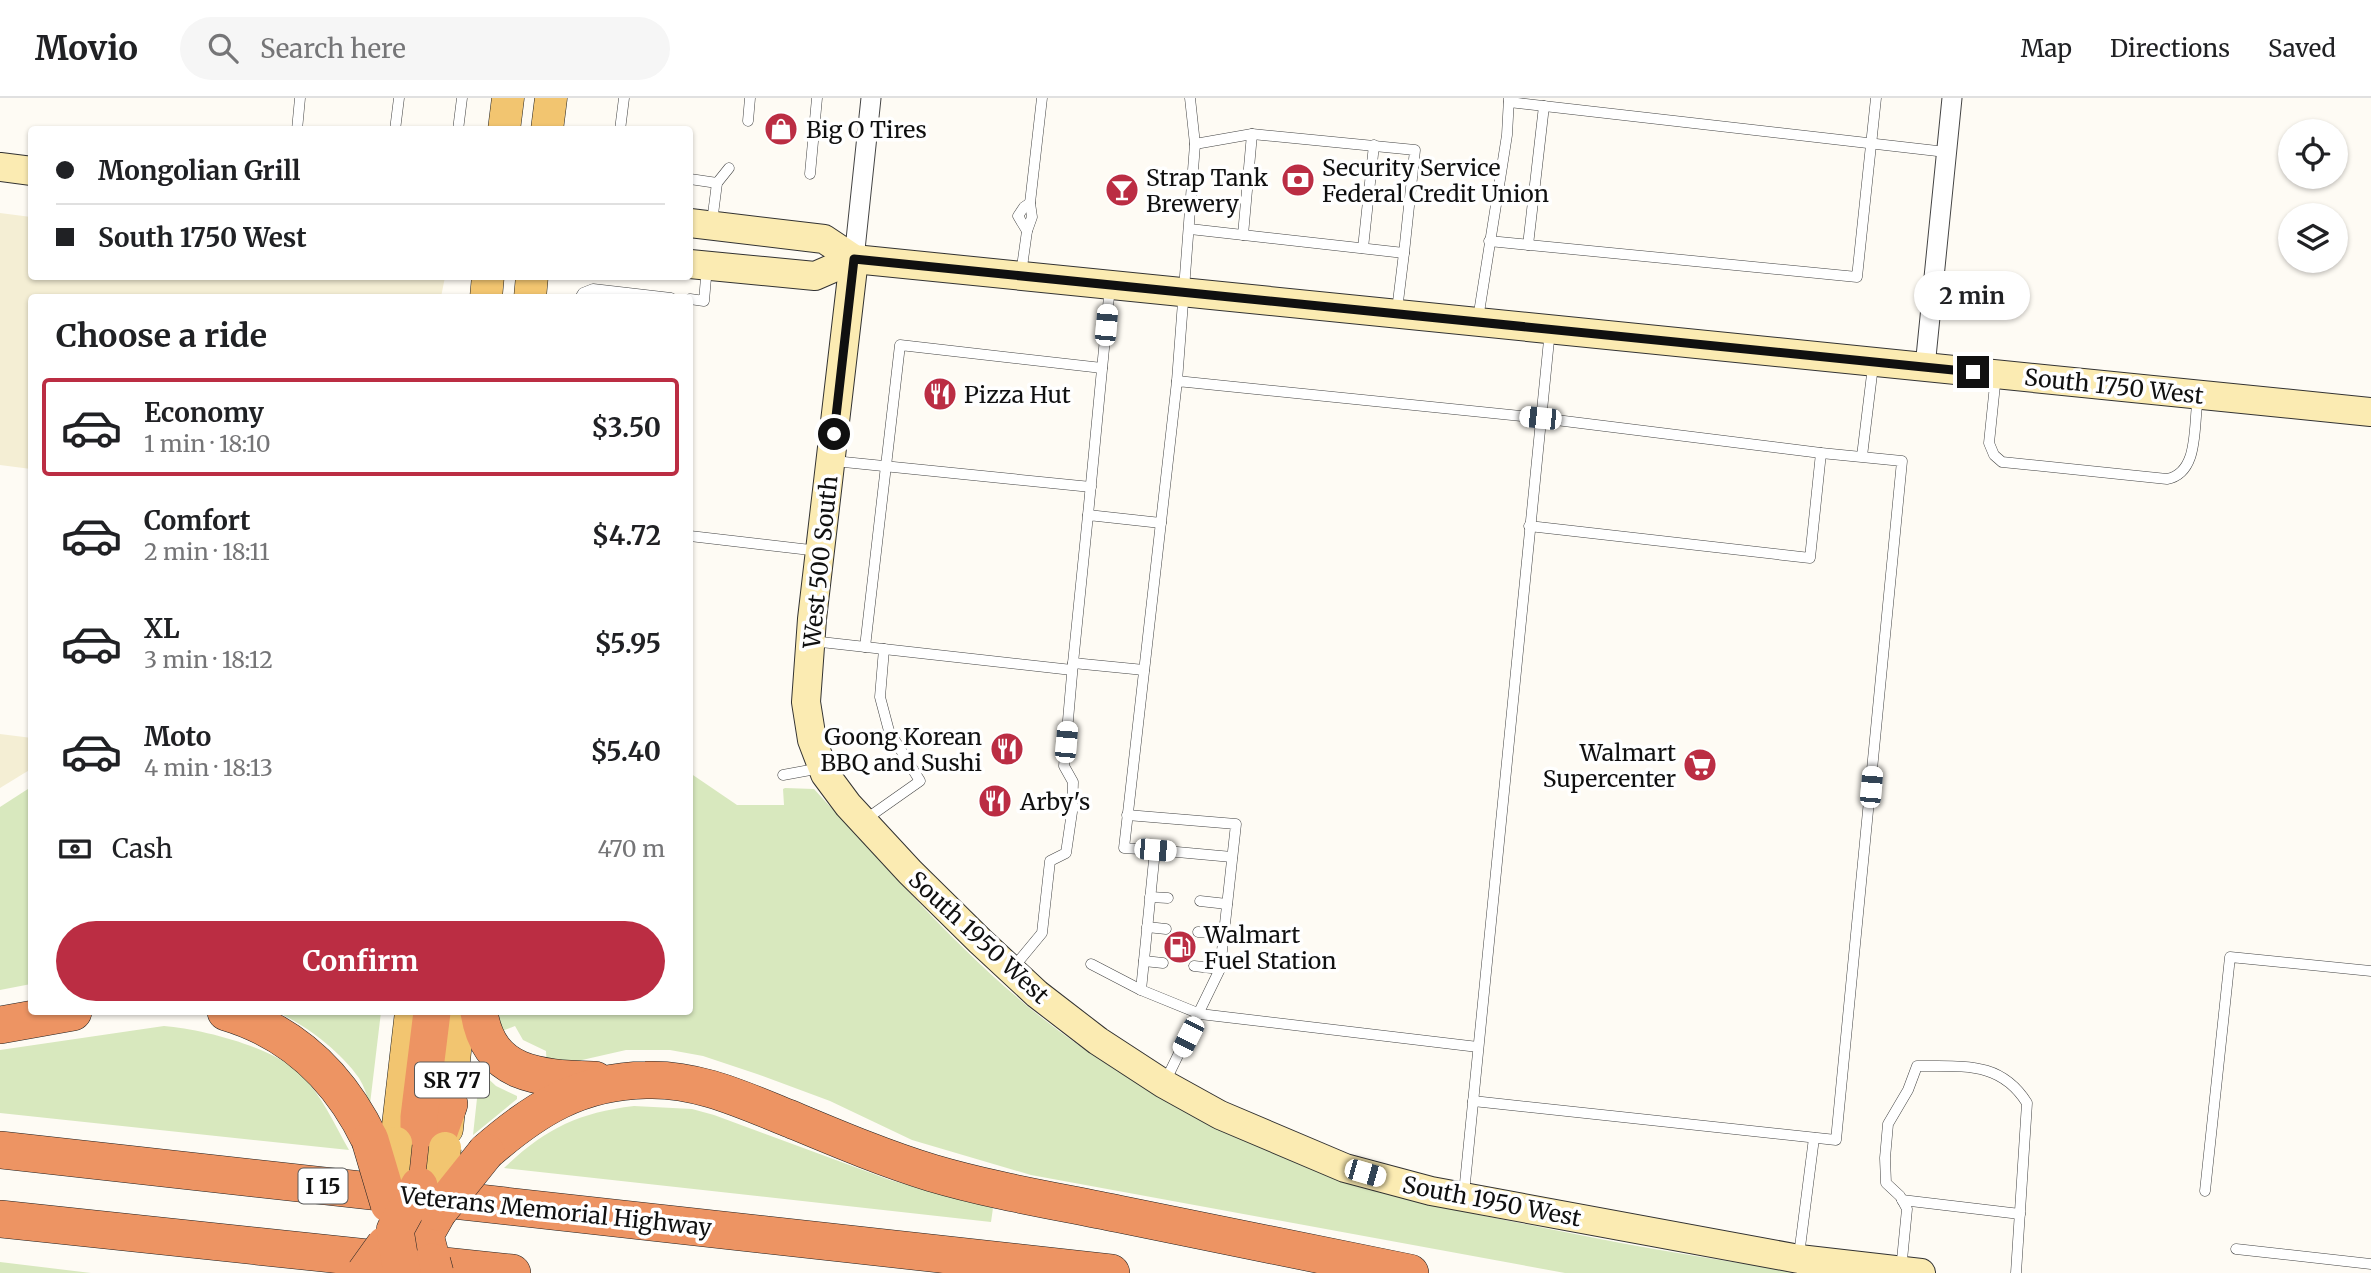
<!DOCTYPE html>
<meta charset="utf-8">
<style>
:root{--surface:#fff;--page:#f6f6f6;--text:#202124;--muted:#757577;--line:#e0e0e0;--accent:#bb2d43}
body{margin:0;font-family:Merriweather,serif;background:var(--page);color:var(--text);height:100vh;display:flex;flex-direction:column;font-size:26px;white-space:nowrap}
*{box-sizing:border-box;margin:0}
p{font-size:23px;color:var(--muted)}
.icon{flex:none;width:38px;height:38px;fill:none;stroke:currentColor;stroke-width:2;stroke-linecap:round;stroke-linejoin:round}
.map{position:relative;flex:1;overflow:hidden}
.drawer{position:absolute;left:28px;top:196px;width:665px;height:721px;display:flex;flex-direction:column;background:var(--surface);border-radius:7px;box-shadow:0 2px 5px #0004}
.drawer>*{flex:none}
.hud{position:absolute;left:28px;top:28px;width:665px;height:154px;border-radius:7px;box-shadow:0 2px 5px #0004;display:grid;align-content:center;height:154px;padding:0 28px;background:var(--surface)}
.controls{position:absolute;left:2278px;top:21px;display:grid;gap:14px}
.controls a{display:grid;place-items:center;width:70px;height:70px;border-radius:50%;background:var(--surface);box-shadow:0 2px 5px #0004;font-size:35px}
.end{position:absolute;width:32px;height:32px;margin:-16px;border:9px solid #101010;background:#fff;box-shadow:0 0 0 4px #fff}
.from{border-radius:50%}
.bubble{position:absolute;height:49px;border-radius:24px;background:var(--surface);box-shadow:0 2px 5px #0004;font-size:23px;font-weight:700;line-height:49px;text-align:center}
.car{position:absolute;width:21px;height:42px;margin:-21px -10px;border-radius:9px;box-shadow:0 0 5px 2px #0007;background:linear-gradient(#fff 24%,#345 0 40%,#fff 0 76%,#345 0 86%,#fff 0)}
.hud b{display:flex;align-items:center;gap:24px;height:66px;font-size:26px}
.hud b+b{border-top:2px solid var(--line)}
.hud i{width:18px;height:18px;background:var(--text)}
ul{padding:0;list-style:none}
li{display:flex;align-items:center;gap:21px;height:98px;margin:0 14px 10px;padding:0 14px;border:4px solid transparent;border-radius:7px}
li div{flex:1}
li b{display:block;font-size:26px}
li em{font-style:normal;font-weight:700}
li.current{border-color:var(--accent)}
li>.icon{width:63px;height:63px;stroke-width:1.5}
h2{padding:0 28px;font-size:32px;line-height:84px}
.pay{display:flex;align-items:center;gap:18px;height:77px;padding:0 28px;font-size:26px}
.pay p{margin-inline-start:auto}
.button{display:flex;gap:14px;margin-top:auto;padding:14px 28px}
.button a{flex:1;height:80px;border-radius:42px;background:var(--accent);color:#fff;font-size:28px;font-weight:700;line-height:80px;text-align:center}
header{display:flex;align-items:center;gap:42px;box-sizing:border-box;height:98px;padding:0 35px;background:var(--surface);border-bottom:2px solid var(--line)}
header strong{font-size:33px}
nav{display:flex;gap:38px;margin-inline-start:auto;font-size:24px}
.search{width:490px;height:63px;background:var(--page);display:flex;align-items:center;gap:18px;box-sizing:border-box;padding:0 24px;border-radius:38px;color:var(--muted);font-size:26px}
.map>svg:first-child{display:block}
.farmland{fill:#f4eed4}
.green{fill:#d8e8be}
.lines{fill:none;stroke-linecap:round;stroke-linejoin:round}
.lane-casing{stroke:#434343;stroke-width:11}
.street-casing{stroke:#434343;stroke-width:21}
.secondary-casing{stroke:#323232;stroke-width:30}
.primary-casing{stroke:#212121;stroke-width:33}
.highway-casing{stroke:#212121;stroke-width:38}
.lane{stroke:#fff;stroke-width:10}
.street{stroke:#fff;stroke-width:19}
.secondary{stroke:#fbebb2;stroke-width:28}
.primary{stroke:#f2c570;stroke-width:32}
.highway{stroke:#ed9463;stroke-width:37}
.primary-bridge-casing{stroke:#212121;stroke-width:33;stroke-linecap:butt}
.highway-bridge-casing{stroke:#212121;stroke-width:38;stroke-linecap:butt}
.primary-bridge{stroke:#f2c570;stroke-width:32}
.highway-bridge{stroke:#ed9463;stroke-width:37}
.route{stroke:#101010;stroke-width:9}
.labels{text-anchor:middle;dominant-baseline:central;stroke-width:7;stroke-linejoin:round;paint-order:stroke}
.shield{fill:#fff;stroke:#585858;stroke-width:2}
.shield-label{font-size:21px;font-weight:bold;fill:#101010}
.poi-label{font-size:23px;fill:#101010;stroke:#fff;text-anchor:start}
.street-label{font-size:23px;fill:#101010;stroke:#fff}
</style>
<header>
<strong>Movio</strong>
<div class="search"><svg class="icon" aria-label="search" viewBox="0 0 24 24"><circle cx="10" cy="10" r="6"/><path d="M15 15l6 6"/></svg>Search here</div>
<nav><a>Map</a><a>Directions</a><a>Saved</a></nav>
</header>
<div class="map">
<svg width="2371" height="1175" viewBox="0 0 2371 1175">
<rect width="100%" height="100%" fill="#fefbf4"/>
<g class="farmland">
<path d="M0 115 31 119 32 178 445 179 441 199 32 200 31 371 0 367Z"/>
<path d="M0 636 32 640 31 671 0 690Z"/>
</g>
<g class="green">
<path d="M690 675 737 707H784L783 691 785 690 814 691C892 775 967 864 1059 933 1145 997 1241 1044 1342 1081 1399 1101 1460 1113 1520 1125 1615 1145 1711 1162 1808 1175H1565L1031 1077 912 1042 830 1003 757 976 703 958 670 952H626L582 962 561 973 547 974 546 953 523 942 515 928 499 934 495 914H690Z"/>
<path d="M31 689V886L0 892V709Z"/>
<path d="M277 914H381L370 1006C367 998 364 988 359 980 340 953 307 928 277 914Z"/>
<path d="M164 928C202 931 272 949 300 975 321 996 335 1027 349 1052L0 1015V952Z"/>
<path d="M480 973 496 988 517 998V1001L473 1037Z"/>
<path d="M634 1008 692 1011 714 1017 890 1082 993 1110 991 1124 504 1070C545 1031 577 1015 634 1008Z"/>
<path d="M0 1164 91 1175H0Z"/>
</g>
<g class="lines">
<defs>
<g id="lane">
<path d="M1509 4 1946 54"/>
<path d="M748 23 750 0"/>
<path d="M297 32 300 0"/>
<path d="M395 32 399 0"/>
<path d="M458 32 462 0"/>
<path d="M620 32 624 0"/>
<path d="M1195 46 1252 36 1415 52 1404 155"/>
<path d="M810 76 817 0"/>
<path d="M690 81 717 85"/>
<path d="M712 124 717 85 729 70"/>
<path d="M1190 131 1404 155 1397 212"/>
<path d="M1027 133 1018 118 1024 109 1030 105"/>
<path d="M1243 137 1252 36"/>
<path d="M1489 143 1857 179 1876 0"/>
<path d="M1528 147 1544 8"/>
<path d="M1363 150 1374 47"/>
<path d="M1021 176 1027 133 1032 119 1030 105 1042 0"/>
<path d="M580 200 583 195 593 191 671 200"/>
<path d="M690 201 704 203 707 168"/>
<path d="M1478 221 1507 37 1509 0"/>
<path d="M1996 277 1989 345 1994 357 2002 364 2167 381C2200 375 2193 326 2198 300"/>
<path d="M1177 283 1195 46 1190 0"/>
<path d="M1862 358 1873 268"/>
<path d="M834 363 1091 389"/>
<path d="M1088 417 1110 188"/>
<path d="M1529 428 1810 460 1821 355"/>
<path d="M690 438 819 453"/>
<path d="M812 543 1072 572"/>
<path d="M865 549 900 247 1102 270"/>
<path d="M1144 572 1073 565 1088 417 1161 425"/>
<path d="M783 677 821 670"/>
<path d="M1127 717 1236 726 1220 871 1165 984"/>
<path d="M866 721 920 683 889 633 880 599 884 551"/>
<path d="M1155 752 1232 759"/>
<path d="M1150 799 1168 800"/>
<path d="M1200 803 1227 806"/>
<path d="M1147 829 1166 831"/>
<path d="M1198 834 1224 836"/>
<path d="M1144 863 1163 865"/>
<path d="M1091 866 1141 892 1200 916 1478 949"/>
<path d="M1194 868 1220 871"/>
<path d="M1013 870 1042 835 1050 763 1066 755 1072 714 1073 684 1064 668 1073 565"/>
<path d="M1141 892 1155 752 1124 750 1177 283 1540 320 1821 355 1902 363 1836 1042 1473 1003"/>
<path d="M2205 1093 2230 859 2371 873"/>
<path d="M1464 1095 1550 232"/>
<path d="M1902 1102 2020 1116"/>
<path d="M2236 1151 2371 1166"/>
<path d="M1799 1157 1814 1040"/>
<path d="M1901 1172 1907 1111 1900 1098 1886 1085 1885 1060 1888 1026 1908 992 1917 968C1962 969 2000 962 2027 1005L2016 1175"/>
</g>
<g id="street">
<path d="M854 161 871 0"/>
<path d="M1925 269 1952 0"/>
</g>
<g id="secondary">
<path d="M0 69 32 73"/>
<path d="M690 125 824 141 854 161 2371 314"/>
<path d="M854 161 812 521 806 604 812 642 825 676 848 707 910 774 980 843 1037 896 1098 943 1164 986 1220 1017 1345 1070 1431 1093 1799 1161 1921 1175"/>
<path d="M690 166 815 178 854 161"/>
</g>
<g id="primary">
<path d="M504 32 508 0"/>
<path d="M547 32 551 0"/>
<path d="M486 200 488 178"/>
<path d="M530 200 532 178"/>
<path d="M447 1031 459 914"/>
<path d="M396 1045 411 914"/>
</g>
<g id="highway">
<path d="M226 914C293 934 340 980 370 1042"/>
<path d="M479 914C489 979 540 980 595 982"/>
<path d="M0 927 73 914"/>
<path d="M0 1052 1111 1175"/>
<path d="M486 1054C535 1011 580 983 646 982 697 980 743 1002 788 1020 836 1040 883 1060 932 1075 993 1093 1056 1103 1119 1116 1216 1135 1313 1155 1410 1175"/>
<path d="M427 1067 449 1006"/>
<path d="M419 1088V1019L432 914"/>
<path d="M0 1121 512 1175"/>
<path d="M432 1164 425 1137 438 1114"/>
</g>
</defs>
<use href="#lane" class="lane-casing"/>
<use href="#street" class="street-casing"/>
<use href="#secondary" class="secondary-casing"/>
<use href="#primary" class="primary-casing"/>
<use href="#highway" class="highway-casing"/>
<use href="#lane" class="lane"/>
<use href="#street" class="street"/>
<use href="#secondary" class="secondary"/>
<use href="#primary" class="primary"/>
<use href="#highway" class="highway"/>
<defs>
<g id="primary-bridge">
<path d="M390 1103 396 1045"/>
<path d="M438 1114 445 1050"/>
</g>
<g id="highway-bridge">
<path d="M370 1042 389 1106"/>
<path d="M438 1114 486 1054"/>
<path d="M432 1164 435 1175"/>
<path d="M365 1175 385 1147"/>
<path d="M402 1175 395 1132 419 1088"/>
</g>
</defs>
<use href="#primary-bridge" class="primary-bridge-casing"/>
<use href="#highway-bridge" class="highway-bridge-casing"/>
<use href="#primary-bridge" class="primary-bridge"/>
<use href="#highway-bridge" class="highway-bridge"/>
</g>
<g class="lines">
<path class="route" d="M834 336 854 161 1973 274"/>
</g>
<defs>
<symbol id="shop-disc" viewBox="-11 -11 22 22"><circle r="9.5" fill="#bb2d43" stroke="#fff"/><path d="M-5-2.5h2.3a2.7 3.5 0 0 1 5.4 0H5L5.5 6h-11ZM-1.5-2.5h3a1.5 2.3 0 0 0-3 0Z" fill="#fff"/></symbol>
<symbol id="bank-disc" viewBox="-11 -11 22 22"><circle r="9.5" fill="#bb2d43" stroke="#fff"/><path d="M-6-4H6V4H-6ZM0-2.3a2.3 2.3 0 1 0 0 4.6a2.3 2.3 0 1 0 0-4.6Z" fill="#fff"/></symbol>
<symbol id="bar-disc" viewBox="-11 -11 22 22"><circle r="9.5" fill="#bb2d43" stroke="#fff"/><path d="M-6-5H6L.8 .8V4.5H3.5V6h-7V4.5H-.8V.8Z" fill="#fff"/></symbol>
<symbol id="restaurant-disc" viewBox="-11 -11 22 22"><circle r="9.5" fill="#bb2d43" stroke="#fff"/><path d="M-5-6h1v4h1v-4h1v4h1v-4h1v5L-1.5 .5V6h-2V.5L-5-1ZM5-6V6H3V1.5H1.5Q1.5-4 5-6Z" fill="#fff"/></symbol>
<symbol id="supermarket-disc" viewBox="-11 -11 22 22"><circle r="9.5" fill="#bb2d43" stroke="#fff"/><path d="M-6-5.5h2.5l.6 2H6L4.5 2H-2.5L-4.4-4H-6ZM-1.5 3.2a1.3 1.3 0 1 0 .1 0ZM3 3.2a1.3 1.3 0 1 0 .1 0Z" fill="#fff"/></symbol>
<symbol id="fuel-disc" viewBox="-11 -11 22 22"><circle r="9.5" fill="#bb2d43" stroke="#fff"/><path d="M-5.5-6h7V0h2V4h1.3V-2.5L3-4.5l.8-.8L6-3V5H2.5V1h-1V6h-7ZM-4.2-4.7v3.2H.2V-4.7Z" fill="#fff"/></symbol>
</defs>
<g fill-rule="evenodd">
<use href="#shop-disc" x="762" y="12" width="38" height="38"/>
<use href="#bank-disc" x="1279" y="63" width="38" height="38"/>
<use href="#bar-disc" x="1103" y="73" width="38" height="38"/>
<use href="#restaurant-disc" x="921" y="277" width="38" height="38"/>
<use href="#restaurant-disc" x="988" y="632" width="38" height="38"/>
<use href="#supermarket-disc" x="1681" y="648" width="38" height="38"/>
<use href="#restaurant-disc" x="976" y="684" width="38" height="38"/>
<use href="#fuel-disc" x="1161" y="830" width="38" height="38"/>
</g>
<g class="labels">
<g class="shield">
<rect x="415" y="964.5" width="74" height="35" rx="5"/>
<rect x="298.5" y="1070.5" width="49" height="35" rx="5"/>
</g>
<g class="shield-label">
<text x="452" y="982">SR 77</text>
<text x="323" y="1088">I 15</text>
</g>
<g class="poi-label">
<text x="806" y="31">Big O Tires</text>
<text x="1322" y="69">Security Service<tspan x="1322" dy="26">Federal Credit Union</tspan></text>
<text x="1146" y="79">Strap Tank<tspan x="1146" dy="26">Brewery</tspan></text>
<text x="964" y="296">Pizza Hut</text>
<text x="982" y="638" text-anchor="end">Goong Korean<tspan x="982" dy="26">BBQ and Sushi</tspan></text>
<text x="1676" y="654" text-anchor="end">Walmart<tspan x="1676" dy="26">Supercenter</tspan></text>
<text x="1020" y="703">Arby's</text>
<text x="1204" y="836">Walmart<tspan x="1204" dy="26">Fuel Station</tspan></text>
</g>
<g class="street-label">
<text transform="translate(2114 288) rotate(6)">South 1750 West</text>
<text transform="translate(820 464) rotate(-84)">West 500 South</text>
<text transform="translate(979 839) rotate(43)">South 1950 West</text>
<text transform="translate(1492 1103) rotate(11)">South 1950 West</text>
<text transform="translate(556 1113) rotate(6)">Veterans Memorial Highway</text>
</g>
</g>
</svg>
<div class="controls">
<a><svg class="icon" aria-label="locate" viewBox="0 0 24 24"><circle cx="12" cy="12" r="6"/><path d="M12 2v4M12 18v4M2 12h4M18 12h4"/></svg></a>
<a><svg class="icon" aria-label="layers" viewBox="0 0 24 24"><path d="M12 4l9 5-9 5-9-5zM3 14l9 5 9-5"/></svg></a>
</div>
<i class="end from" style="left:834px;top:336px"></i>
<i class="end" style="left:1973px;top:274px"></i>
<div class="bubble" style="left:1914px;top:173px;width:116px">2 min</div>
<i class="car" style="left:1106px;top:227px;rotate:5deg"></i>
<i class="car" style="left:1540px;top:320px;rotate:276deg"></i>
<i class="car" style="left:1066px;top:644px;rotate:5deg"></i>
<i class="car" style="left:1871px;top:689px;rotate:5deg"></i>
<i class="car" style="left:1155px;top:752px;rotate:95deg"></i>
<i class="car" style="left:1188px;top:939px;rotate:207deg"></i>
<i class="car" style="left:1365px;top:1075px;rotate:106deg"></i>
<div class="hud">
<b><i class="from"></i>Mongolian Grill</b>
<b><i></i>South 1750 West</b>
</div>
<section class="drawer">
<h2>Choose a ride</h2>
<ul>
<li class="current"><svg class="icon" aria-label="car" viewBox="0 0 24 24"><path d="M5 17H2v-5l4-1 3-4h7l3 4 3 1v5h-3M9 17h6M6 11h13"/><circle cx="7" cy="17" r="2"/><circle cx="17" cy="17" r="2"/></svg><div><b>Economy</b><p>1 min · 18:10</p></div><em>$3.50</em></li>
<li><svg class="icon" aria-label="car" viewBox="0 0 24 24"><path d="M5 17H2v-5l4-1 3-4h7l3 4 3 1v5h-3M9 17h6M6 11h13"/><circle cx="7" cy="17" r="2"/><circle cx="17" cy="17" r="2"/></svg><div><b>Comfort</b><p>2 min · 18:11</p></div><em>$4.72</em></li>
<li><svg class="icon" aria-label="car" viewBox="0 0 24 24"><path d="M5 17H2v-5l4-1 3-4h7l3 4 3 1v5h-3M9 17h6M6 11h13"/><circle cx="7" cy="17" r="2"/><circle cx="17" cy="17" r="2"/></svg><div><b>XL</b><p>3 min · 18:12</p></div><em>$5.95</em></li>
<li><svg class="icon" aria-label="car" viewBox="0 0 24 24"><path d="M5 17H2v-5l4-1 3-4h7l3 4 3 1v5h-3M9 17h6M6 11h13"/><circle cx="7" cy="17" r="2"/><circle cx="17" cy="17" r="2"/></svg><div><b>Moto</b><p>4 min · 18:13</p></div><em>$5.40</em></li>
</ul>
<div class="pay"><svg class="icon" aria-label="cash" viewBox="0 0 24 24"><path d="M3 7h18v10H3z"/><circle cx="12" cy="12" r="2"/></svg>Cash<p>470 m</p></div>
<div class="button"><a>Confirm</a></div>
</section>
</div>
